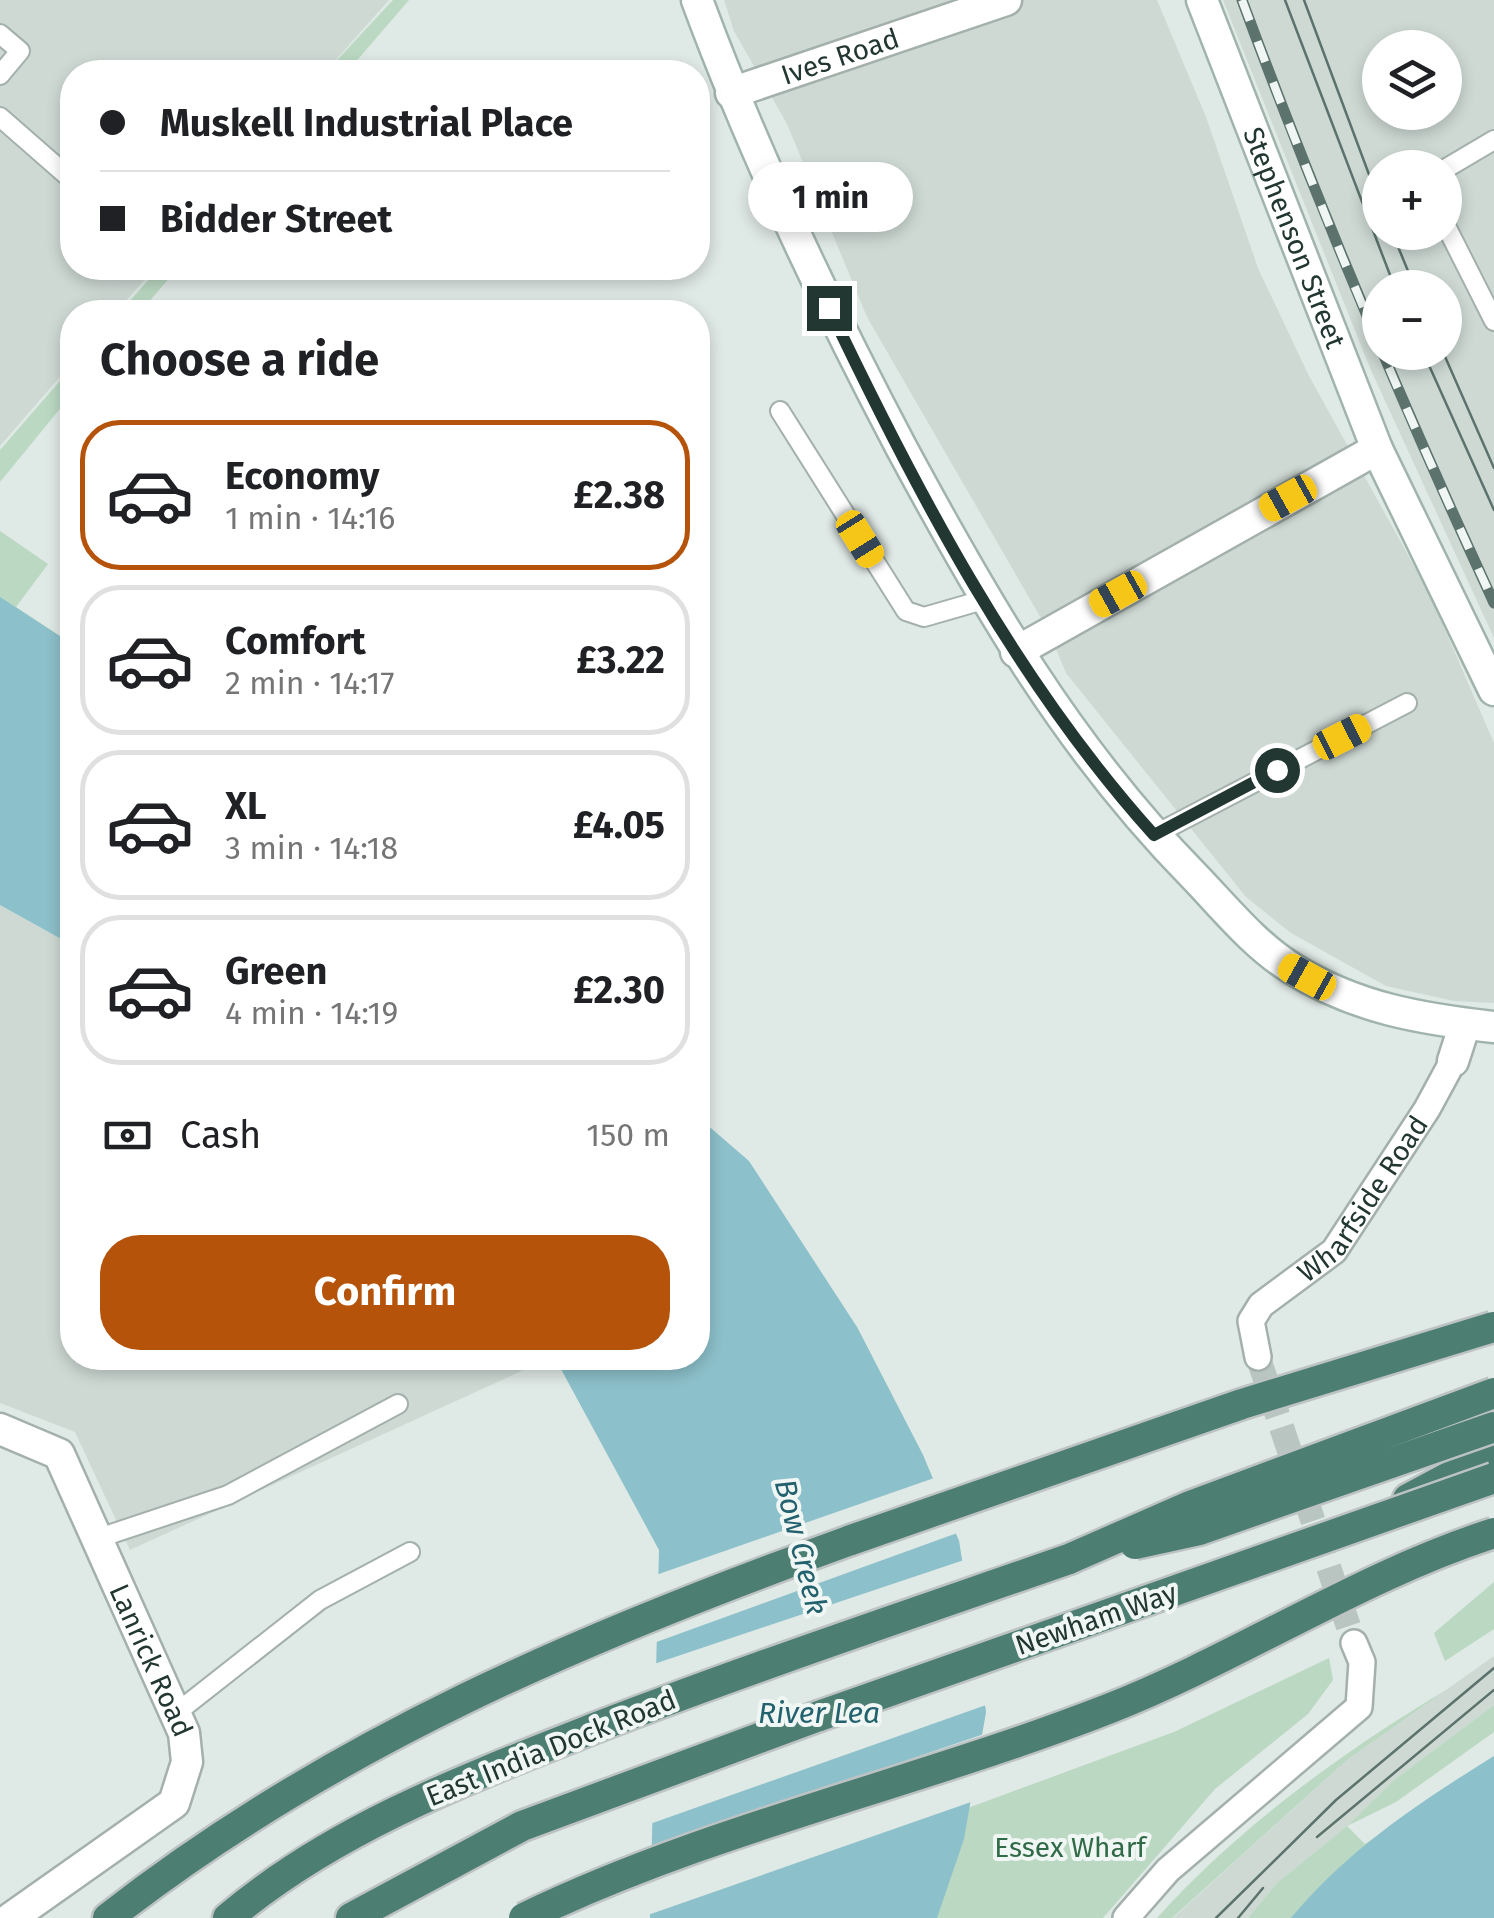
<!DOCTYPE html>
<meta charset="utf-8">
<style>
:root{--surface:#fff;--page:#f6f6f6;--text:#202124;--muted:#757577;--line:#e0e0e0;--accent:#b45309}
body{margin:0;font-family:"Fira Sans",sans-serif;background:var(--page);color:var(--text);height:100vh;display:flex;flex-direction:column;font-size:38px;white-space:nowrap}
*{box-sizing:border-box;margin:0}
p{font-size:32px;color:var(--muted)}
.icon{flex:none;width:55px;height:55px;fill:none;stroke:currentColor;stroke-width:2;stroke-linecap:round;stroke-linejoin:round}
.map{position:relative;flex:1;overflow:hidden}
.drawer{position:absolute;left:60px;top:300px;width:650px;height:1070px;display:flex;flex-direction:column;background:var(--surface);border-radius:40px;box-shadow:0 5px 15px #0003}
.drawer>*{flex:none}
.hud{position:absolute;left:60px;top:60px;width:650px;height:220px;border-radius:40px;box-shadow:0 5px 15px #0003;display:grid;align-content:center;height:220px;padding:0 40px;background:var(--surface)}
.fabs{position:absolute;left:1362px;top:30px;display:grid;gap:20px}
.fabs a{display:grid;place-items:center;width:100px;height:100px;border-radius:50%;background:var(--surface);box-shadow:0 5px 15px #0003;font-size:50px}
.end{position:absolute;width:45px;height:45px;margin:-22px;border:12px solid #223732;background:#fff;box-shadow:0 0 0 5px #fff}
.from{border-radius:50%}
.bubble{position:absolute;height:70px;border-radius:35px;background:var(--surface);box-shadow:0 5px 15px #0003;font-size:32px;font-weight:700;line-height:70px;text-align:center}
.car{position:absolute;width:30px;height:60px;margin:-30px -15px;border-radius:12px;box-shadow:0 0 8px 2px #0007;background:linear-gradient(#f5c518 24%,#345 0 40%,#f5c518 0 76%,#345 0 86%,#f5c518 0)}
.hud b{display:flex;align-items:center;gap:35px;height:95px;font-size:38px}
.hud b+b{border-top:2px solid var(--line)}
.hud i{width:25px;height:25px;background:var(--text)}
ul{padding:0;list-style:none}
li{display:flex;align-items:center;gap:30px;height:150px;margin:0 20px 15px;padding:0 20px;border:5px solid var(--line);border-radius:40px}
li div{flex:1}
li b{display:block;font-size:38px}
li em{font-style:normal;font-weight:700}
li.current{border-color:var(--accent)}
li>.icon{width:90px;height:90px;stroke-width:1.5}
h2{padding:0 40px;font-size:45px;line-height:120px}
.pay{display:flex;align-items:center;gap:25px;height:110px;padding:0 40px;font-size:38px}
.pay p{margin-inline-start:auto}
.action{display:flex;gap:20px;margin-top:auto;padding:20px 40px}
.action a{flex:1;height:115px;border-radius:40px;background:var(--accent);color:#fff;font-size:40px;font-weight:700;line-height:115px;text-align:center}
.map>svg:first-child{display:block}
.built{fill:#ced9d4;fill-rule:evenodd}
.green{fill:#bad8c2}
.water{fill:#8cc0ca}
.pier{fill:#dfe9e5}
.lines{fill:none;stroke-linecap:round;stroke-linejoin:round}
.pedestrian-tunnel{stroke:#b9c5c1;stroke-width:25;stroke-dasharray:25 12;stroke-linecap:butt}
.service-casing{stroke:#a3b0ac;stroke-width:22}
.pedestrian-casing{stroke:#a3b0ac;stroke-width:30}
.minor-casing{stroke:#a3b0ac;stroke-width:35}
.secondary-casing{stroke:#a0b4ac;stroke-width:35}
.trunk-casing{stroke:#bdc3c2;stroke-width:35}
.service{stroke:#fff;stroke-width:18}
.pedestrian{stroke:#fff;stroke-width:25}
.minor{stroke:#fff;stroke-width:30}
.secondary{stroke:#fff;stroke-width:30}
.trunk{stroke:#4c7e72;stroke-width:30}
.tram{stroke:#5c736d;stroke-width:2.5}
.rail-casing{stroke:#5c736d;stroke-width:11}
.rail{stroke:#eff6f3;stroke-width:8;stroke-dasharray:22;stroke-linecap:butt}
.trunk-bridge-casing{stroke:#bdc3c2;stroke-width:35;stroke-linecap:butt}
.trunk-bridge{stroke:#4c7e72;stroke-width:30}
.route{stroke:#223732;stroke-width:12}
.labels{text-anchor:middle;dominant-baseline:central;stroke-width:8;stroke-linejoin:round;paint-order:stroke}
.street-label{font-size:28px;fill:#223732;stroke:#eff6f3}
.park-label{font-size:28px;fill:#306a47;stroke:#eff6f3}
.water-label{font-size:30px;font-style:italic;fill:#22616d;stroke:#eff6f3}
</style>
<div class="map">
<svg width="1494" height="1918" viewBox="0 0 1494 1918">
<rect width="100%" height="100%" fill="#dfe9e5"/>
<g class="built">
<path d="M0 0H389L325 72H72V268H155L116 312H72V363L0 446Z"/>
<path d="M724 0H1157L1206 117 1258 268 1309 376 1429 593 1494 743V1003L1454 1001 1386 986 1291 933 1246 897 1066 673 1049 632 867 317 787 124 734 31Z"/>
<path d="M1223 0H1494V638L1370 368ZM1380 48H1445V112H1380ZM1380 168H1445V232H1380ZM1380 288H1445V352H1380Z"/>
<path d="M0 905 72 945V1358H550L130 1550 75 1432 0 1403Z"/>
<path d="M1494 1656V1705L1394 1780 1347 1826 1277 1883 1248 1918H1173L1347 1760Z"/>
</g>
<g class="green">
<path d="M393 0H409L347 72H326Z"/>
<path d="M159 268H178L140 312H120Z"/>
<path d="M72 367V394L0 482V450Z"/>
<path d="M0 531 48 564 16 607 72 644 0 634Z"/>
<path d="M698 1117 857 1327 923 1455 959 1541 986 1712 968 1808 1174 1732 1329 1658 1333 1680 1308 1714 1215 1789 1103 1918H887Z"/>
<path d="M1494 1582V1629L1445 1661 1434 1633Z"/>
<path d="M1446 1690 1347 1760 1172 1918H1157C1239 1827 1341 1753 1446 1690Z"/>
<path d="M1494 1705V1732L1396 1802 1347 1826 1365 1844 1494 1756 1361 1918H1248L1277 1883 1347 1826 1394 1780Z"/>
</g>
<g class="water">
<path d="M0 597 72 644V945L0 905Z"/>
<path d="M698 1117 749 1161 857 1327 923 1455 959 1541 986 1712 964 1839 937 1918H650L659 1550 555 1358H698Z"/>
<path d="M1494 1756V1918H1291C1347 1850 1420 1802 1494 1756Z"/>
</g>
<g class="pier">
<path d="M937 1477 960 1532 651 1644 653 1576Z"/>
<path d="M967 1559 989 1704 647 1825 651 1665Z"/>
<path d="M987 1733 974 1801 645 1916 646 1849Z"/>
</g>
<g class="lines">
<path class="pedestrian-tunnel" d="M1258 1357 1354 1643"/>
<defs>
<g id="service">
<path d="M0 34 20 51 0 75"/>
<path d="M0 117 72 180"/>
<path d="M1445 169 1494 140"/>
<path d="M1445 224 1494 321"/>
<path d="M780 411 906 611 924 617 983 600"/>
<path d="M1154 835 1407 703"/>
<path d="M96 1539 228 1495 398 1404"/>
<path d="M175 1714 320 1600 410 1552"/>
</g>
<g id="pedestrian">
<path id="s1" d="M1258 1357 1251 1321 1261 1305 1334 1251 1427 1109 1453 1061"/>
<path d="M1126 1918 1168 1870 1359 1707 1362 1662 1354 1643"/>
</g>
<g id="minor">
<path id="s2" d="M731 93 1006 0"/>
<path d="M1016 652 1377 449"/>
<path d="M1453 1061 1465 1024"/>
<path id="s3" d="M0 1429 59 1454 184 1733 187 1762 174 1803 11 1918"/>
</g>
<g id="secondary">
<path d="M697 0C754 154 824 301 901 447 985 603 1068 748 1194 876 1224 907 1255 946 1293 969 1356 1008 1421 1019 1494 1027"/>
<path id="s4" d="M1202 0 1377 449 1494 690"/>
</g>
<g id="trunk">
<path d="M1408 1499 1494 1453"/>
<path d="M108 1918C333 1742 585 1636 851 1540"/>
<path d="M228 1918C334 1828 470 1777 597 1727 753 1667 911 1614 1069 1559"/>
<path d="M351 1918 522 1826 819 1716"/>
</g>
</defs>
<use href="#service" class="service-casing"/>
<use href="#pedestrian" class="pedestrian-casing"/>
<use href="#minor" class="minor-casing"/>
<use href="#secondary" class="secondary-casing"/>
<use href="#trunk" class="trunk-casing"/>
<use href="#service" class="service"/>
<use href="#pedestrian" class="pedestrian"/>
<use href="#minor" class="minor"/>
<use href="#secondary" class="secondary"/>
<use href="#trunk" class="trunk"/>
<g class="tram">
<path d="M1285 0 1395 288"/>
<path d="M1304 0 1380 204"/>
<path d="M1392 232 1415 288"/>
<path d="M1423 352 1494 510"/>
<path d="M1443 352 1494 468"/>
<path d="M1317 1837 1494 1690"/>
<path d="M1216 1918 1336 1800 1494 1668"/>
<path d="M1238 1918 1263 1888"/>
</g>
<defs>
<path id="rail" d="M1242 0C1319 208 1401 402 1494 603"/>
</defs>
<use href="#rail" class="rail-casing"/>
<use href="#rail" class="rail"/>
<defs>
<g id="trunk-bridge">
<path d="M851 1540 1242 1404 1493 1327"/>
<path d="M1135 1544 1199 1530 1494 1427"/>
<path d="M1069 1559 1190 1506 1494 1393"/>
<path d="M819 1716 1494 1478"/>
<path d="M524 1918C710 1828 916 1784 1108 1709 1240 1657 1360 1576 1494 1533"/>
</g>
</defs>
<use href="#trunk-bridge" class="trunk-bridge-casing"/>
<use href="#trunk-bridge" class="trunk-bridge"/>
</g>
<g class="lines">
<path class="route" d="M829 308C917 493 1017 683 1154 835L1277 770"/>
</g>
<g class="labels">
<g class="street-label">
<text stroke="none"><textPath href="#s2" startOffset="115">Ives Road</textPath></text>
<text stroke="none"><textPath href="#s4" startOffset="255">Stephenson Street</textPath></text>
<text stroke="none"><textPath href="#s1" startOffset="205">Wharfside Road</textPath></text>
<text transform="translate(1096 1619) rotate(-19)">Newham Way</text>
<text stroke="none"><textPath href="#s3" startOffset="290">Lanrick Road</textPath></text>
<text transform="translate(551 1748) rotate(-22)">East India Dock Road</text>
</g>
<g class="park-label">
<text x="1070" y="1847">Essex Wharf</text>
</g>
<g class="water-label">
<text transform="translate(801 1547) rotate(76)">Bow Creek</text>
<text x="819" y="1713">River Lea</text>
</g>
</g>
</svg>
<div class="fabs">
<a><svg class="icon" aria-label="layers" viewBox="0 0 24 24"><path d="M12 4l9 5-9 5-9-5zM3 14l9 5 9-5"/></svg></a>
<a>+</a>
<a>−</a>
</div>
<i class="end from" style="left:1277px;top:770px"></i>
<i class="end" style="left:829px;top:308px"></i>
<div class="bubble" style="left:748px;top:162px;width:165px">1 min</div>
<i class="car" style="left:1288px;top:498px;rotate:241deg"></i>
<i class="car" style="left:860px;top:539px;rotate:148deg"></i>
<i class="car" style="left:1118px;top:594px;rotate:241deg"></i>
<i class="car" style="left:1342px;top:737px;rotate:63deg"></i>
<i class="car" style="left:1307px;top:977px;rotate:299deg"></i>
<div class="hud">
<b><i class="from"></i>Muskell Industrial Place</b>
<b><i></i>Bidder Street</b>
</div>
<section class="drawer">
<h2>Choose a ride</h2>
<ul>
<li class="current"><svg class="icon" aria-label="car" viewBox="0 0 24 24"><path d="M5 17H2v-5l4-1 3-4h7l3 4 3 1v5h-3M9 17h6M6 11h13"/><circle cx="7" cy="17" r="2"/><circle cx="17" cy="17" r="2"/></svg><div><b>Economy</b><p>1 min · 14:16</p></div><em>£2.38</em></li>
<li><svg class="icon" aria-label="car" viewBox="0 0 24 24"><path d="M5 17H2v-5l4-1 3-4h7l3 4 3 1v5h-3M9 17h6M6 11h13"/><circle cx="7" cy="17" r="2"/><circle cx="17" cy="17" r="2"/></svg><div><b>Comfort</b><p>2 min · 14:17</p></div><em>£3.22</em></li>
<li><svg class="icon" aria-label="car" viewBox="0 0 24 24"><path d="M5 17H2v-5l4-1 3-4h7l3 4 3 1v5h-3M9 17h6M6 11h13"/><circle cx="7" cy="17" r="2"/><circle cx="17" cy="17" r="2"/></svg><div><b>XL</b><p>3 min · 14:18</p></div><em>£4.05</em></li>
<li><svg class="icon" aria-label="car" viewBox="0 0 24 24"><path d="M5 17H2v-5l4-1 3-4h7l3 4 3 1v5h-3M9 17h6M6 11h13"/><circle cx="7" cy="17" r="2"/><circle cx="17" cy="17" r="2"/></svg><div><b>Green</b><p>4 min · 14:19</p></div><em>£2.30</em></li>
</ul>
<div class="pay"><svg class="icon" aria-label="cash" viewBox="0 0 24 24"><path d="M3 7h18v10H3z"/><circle cx="12" cy="12" r="2"/></svg>Cash<p>150 m</p></div>
<div class="action"><a>Confirm</a></div>
</section>
</div>
